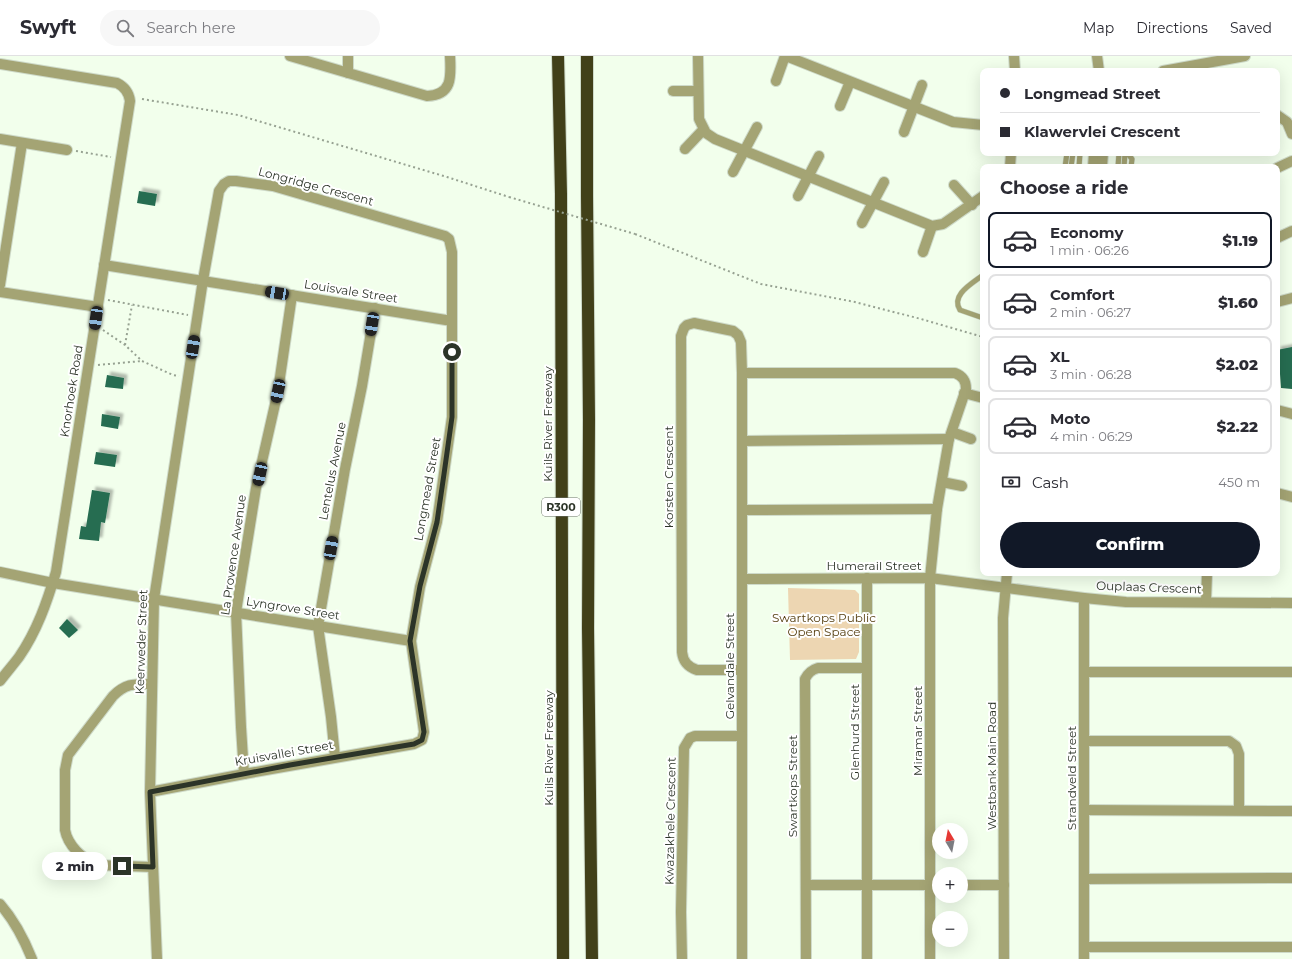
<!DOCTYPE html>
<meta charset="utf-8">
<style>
:root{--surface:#fff;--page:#f7f7f7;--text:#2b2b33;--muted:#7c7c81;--line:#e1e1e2;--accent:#111827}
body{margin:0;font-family:Montserrat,sans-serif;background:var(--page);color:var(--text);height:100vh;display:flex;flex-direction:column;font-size:15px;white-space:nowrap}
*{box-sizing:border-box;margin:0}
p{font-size:13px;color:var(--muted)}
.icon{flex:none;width:22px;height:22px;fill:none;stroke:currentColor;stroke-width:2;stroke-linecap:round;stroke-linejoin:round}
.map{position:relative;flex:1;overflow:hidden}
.side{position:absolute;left:980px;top:108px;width:300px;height:412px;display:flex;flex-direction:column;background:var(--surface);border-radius:8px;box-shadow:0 4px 16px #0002}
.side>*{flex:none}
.hud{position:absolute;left:980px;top:12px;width:300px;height:88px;border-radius:8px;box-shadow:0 4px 16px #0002;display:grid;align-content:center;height:88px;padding:0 20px;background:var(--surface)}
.needle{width:26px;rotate:350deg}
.fabs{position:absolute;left:932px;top:767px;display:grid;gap:8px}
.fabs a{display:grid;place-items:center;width:36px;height:36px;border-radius:50%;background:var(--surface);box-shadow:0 4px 16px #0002;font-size:20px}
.end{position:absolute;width:18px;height:18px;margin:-9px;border:5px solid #2c3428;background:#fff;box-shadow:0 0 0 2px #fff}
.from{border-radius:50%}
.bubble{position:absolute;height:28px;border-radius:14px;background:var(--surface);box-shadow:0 4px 16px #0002;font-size:13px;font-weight:800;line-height:28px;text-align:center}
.car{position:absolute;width:12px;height:24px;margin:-12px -6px;border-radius:5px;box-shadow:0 0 3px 1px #0007;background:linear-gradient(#222 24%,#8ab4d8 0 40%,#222 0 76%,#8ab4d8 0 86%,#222 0)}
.hud b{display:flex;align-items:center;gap:14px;height:38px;font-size:15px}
.hud b+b{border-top:1px solid var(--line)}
.hud i{width:10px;height:10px;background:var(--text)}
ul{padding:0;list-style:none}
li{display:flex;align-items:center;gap:12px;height:56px;margin:0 8px 6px;padding:0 12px;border:2px solid var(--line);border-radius:8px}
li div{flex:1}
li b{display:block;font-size:15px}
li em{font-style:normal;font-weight:800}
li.selected{border-color:var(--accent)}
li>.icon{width:36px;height:36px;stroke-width:1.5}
h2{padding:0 20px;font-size:18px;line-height:48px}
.pay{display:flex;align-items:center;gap:10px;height:44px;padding:0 20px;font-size:15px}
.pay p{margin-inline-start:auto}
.action{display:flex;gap:8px;margin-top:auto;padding:8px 20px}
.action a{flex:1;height:46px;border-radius:24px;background:var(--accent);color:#fff;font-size:16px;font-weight:800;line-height:46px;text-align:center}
header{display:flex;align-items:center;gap:24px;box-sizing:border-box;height:56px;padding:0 20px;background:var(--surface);border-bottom:1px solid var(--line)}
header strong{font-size:19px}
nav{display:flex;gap:22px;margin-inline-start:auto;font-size:14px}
.search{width:280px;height:36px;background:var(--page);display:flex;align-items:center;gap:10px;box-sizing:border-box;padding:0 14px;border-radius:22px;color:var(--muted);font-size:15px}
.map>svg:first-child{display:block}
.green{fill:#edd6b2}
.building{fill:#266d51;filter:url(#shadow)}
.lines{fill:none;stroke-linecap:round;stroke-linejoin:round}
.service-casing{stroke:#cedac9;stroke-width:6}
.minor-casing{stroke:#cedac9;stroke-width:12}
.tertiary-casing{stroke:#cedac9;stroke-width:12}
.motorway-casing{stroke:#cedac9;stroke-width:14}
.path{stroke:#97a292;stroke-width:2;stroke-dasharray:2 3;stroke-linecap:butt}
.service{stroke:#a4a474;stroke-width:5}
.minor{stroke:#a4a474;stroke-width:10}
.tertiary{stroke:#a4a474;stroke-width:10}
.motorway{stroke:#414019;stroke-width:12}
.path-bridge{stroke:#97a292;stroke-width:2;stroke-dasharray:2 3;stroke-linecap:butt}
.route{stroke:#2c3428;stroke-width:5}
.labels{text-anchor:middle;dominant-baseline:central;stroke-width:4;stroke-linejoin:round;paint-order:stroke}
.shield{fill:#fff;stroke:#6b7168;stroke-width:1}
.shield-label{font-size:11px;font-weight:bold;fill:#2c3428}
.street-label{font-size:12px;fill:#2c3428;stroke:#fff}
.park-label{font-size:12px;fill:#574012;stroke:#fff}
</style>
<header>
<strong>Swyft</strong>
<div class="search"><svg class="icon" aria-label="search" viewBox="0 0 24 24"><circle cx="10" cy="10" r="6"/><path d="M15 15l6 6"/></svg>Search here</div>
<nav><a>Map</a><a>Directions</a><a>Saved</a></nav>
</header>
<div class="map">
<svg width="1292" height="903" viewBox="0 0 1292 903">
<defs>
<filter id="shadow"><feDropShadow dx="3.5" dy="-3.5" stdDeviation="1" flood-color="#0004"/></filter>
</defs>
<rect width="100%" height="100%" fill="#f2ffec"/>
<path class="green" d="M788 532 855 534 859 538V596L856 603 790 604Z"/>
<g class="building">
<path d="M139 135 157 138 155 150 137 147Z"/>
<path d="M1292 291V333L1281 332 1280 318 1277 319V294Z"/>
<path d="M107 319 124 322 123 333 105 331Z"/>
<path d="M102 358 120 361 118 373 101 370Z"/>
<path d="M96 396 117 399 115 411 94 408Z"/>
<path d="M92 434 110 437 105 467 101 466 99 485 79 483 81 470 86 471Z"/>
<path d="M67 563 78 574 69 582 59 572Z"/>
</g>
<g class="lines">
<defs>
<g id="service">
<path d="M1127 97 1132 103 1131 111"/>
<path d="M1065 111 1067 97"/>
<path d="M1071 111 1073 97"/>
<path d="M1079 111 1080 97"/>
<path d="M1118 111 1119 97"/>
<path d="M1124 111 1125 97"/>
<path d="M983 219C973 227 950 239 960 254L983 262"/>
</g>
<g id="minor">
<path d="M290 0 427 40C453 39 451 20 450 0"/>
<path d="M698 0 699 63 706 77 715 83 932 170 943 168 983 140"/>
<path d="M786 0 953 66 983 69"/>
<path d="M1014 0 1015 15"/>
<path d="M0 8 117 27C125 31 129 37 130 45L56 516C47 546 37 575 19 601 13 609 6 617 0 625"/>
<path d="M1163 15 1245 0"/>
<path d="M348 17V0"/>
<path d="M776 25 785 0"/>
<path d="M673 35H698"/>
<path d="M840 50 850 26"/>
<path d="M1277 59 1287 66 1292 78"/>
<path d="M904 76 922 29"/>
<path d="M0 83 67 94"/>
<path d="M685 93 703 74"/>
<path d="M1010 111 1011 97"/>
<path d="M1277 112 1292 105"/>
<path d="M733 116 757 71"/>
<path d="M954 129 972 149"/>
<path d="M798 140 819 100"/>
<path d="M862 167 884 126"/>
<path d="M1277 182 1292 175"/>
<path d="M923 196 932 170"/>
<path d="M104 209 452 265"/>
<path d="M0 229 22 87"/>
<path d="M0 236 98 251"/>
<path d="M1277 246 1292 242"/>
<path d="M742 317H955C963 320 966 325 966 333L949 383 937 453 930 522V903"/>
<path d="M964 337 983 342"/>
<path d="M1277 354 1292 358"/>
<path d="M952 376 971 383"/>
<path d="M742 385 949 383"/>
<path d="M942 426 962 430"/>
<path d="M1277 437 1292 441"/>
<path d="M742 454 937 453"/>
<path d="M0 516 53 527 411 585"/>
<path d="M867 522V903"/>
<path d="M742 523 930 522 1084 542 1126 546 1292 547"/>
<path d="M1206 546 1207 517"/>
<path d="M742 614H697C688 611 683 606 682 596L681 280 684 272 687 269 694 267 733 275 738 279 741 286 742 317V903"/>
<path d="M1084 616H1292"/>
<path d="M152 628C134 628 126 627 113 640L68 699 65 714V774C68 790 82 802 96 809L153 811"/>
<path d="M1084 685H1229L1236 690 1239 698V754"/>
<path d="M335 701 331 661 318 570 345 413 362 330 375 252"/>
<path d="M244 718 241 671 236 556 256 432 278 335 292 239"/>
<path d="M150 736 244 718 414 688 422 684 424 676 411 585 420 531 437 466 452 361V196L449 183 445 180 273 130 236 125H229L224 128 219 135 203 224 154 543 150 736 157 903"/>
<path d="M1084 754 1292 755"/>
<path d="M1084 823 1292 822"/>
<path d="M806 829H939"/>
<path d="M961 829H1004"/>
<path d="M0 848C14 864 24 883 32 903"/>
<path d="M1084 891H1292"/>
<path d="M682 903 681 856 684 692 690 682 695 680H742"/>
<path d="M806 903 805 623C808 617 811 614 818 612H866"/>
<path d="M1084 903V542"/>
</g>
<g id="tertiary">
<path d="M1097 0 1099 15"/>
<path d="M1093 111 1094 97"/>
<path d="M1102 111 1103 97"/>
<path d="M1004 903 1003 562 1007 517"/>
</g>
<g id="motorway">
<path d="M558 0 561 138 563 903"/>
<path d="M587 0V140L589 363 588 572 592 903"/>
</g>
</defs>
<use href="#service" class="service-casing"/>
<use href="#minor" class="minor-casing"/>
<use href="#tertiary" class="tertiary-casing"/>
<use href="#motorway" class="motorway-casing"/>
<g class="path">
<path d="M142 43 238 59 447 121 509 141"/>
<path d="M76 95 111 101"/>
<path d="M635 178 761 228 855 246 921 263 983 281"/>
<path d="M108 244 188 259"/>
<path d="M103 274 125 289 142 305 173 319 179 320"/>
<path d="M125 289 132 249"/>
<path d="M98 309 142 305"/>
</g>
<use href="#service" class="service"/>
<use href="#minor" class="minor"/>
<use href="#tertiary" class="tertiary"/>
<use href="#motorway" class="motorway"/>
<path class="path-bridge" d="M509 141 635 178"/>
</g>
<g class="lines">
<path class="route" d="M122 810 153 811 150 736 290 709 414 688 422 684 424 676 410 585 420 530 437 466 444 418 452 361V296"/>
</g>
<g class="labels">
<rect class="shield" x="542" y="442" width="38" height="18" rx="3"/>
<g class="shield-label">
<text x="561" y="451">R300</text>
</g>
<g class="street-label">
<text transform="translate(316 130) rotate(15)">Longridge Crescent</text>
<text transform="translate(351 235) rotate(9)">Louisvale Street</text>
<text transform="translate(71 335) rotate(-81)">Knorhoek Road</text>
<text transform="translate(547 368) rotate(-90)">Kuils River Freeway</text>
<text transform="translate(332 415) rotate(-79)">Lentelus Avenue</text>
<text transform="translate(668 421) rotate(-90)">Korsten Crescent</text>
<text transform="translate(427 433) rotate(-80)">Longmead Street</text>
<text transform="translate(233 499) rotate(-82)">La Provence Avenue</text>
<text x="874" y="509">Humerail Street</text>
<text transform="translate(1149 531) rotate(2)">Ouplaas Crescent</text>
<text transform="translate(293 552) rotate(9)">Lyngrove Street</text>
<text transform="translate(141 586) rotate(-88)">Keerweder Street</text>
<text transform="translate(729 610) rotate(-90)">Gelvandale Street</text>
<text transform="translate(917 675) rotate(-90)">Miramar Street</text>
<text transform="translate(854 676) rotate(-90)">Glenhurd Street</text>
<text transform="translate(548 692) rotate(-90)">Kuils River Freeway</text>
<text transform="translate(284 697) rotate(-10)">Kruisvallei Street</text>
<text transform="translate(991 710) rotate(-90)">Westbank Main Road</text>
<text transform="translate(1071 722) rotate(-90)">Strandveld Street</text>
<text transform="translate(792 730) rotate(-90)">Swartkops Street</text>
<text transform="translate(670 765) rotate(-89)">Kwazakhele Crescent</text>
</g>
<g class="park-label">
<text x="824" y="561">Swartkops Public<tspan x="824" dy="14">Open Space</tspan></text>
</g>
</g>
</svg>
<div class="fabs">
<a><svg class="needle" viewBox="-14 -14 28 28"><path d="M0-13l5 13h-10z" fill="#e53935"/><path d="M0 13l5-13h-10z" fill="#7c7c81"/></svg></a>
<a>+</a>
<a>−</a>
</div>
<i class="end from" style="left:452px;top:296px"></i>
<i class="end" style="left:122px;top:810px"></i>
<div class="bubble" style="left:42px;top:796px;width:66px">2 min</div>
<i class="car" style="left:277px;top:237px;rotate:279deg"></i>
<i class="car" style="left:96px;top:262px;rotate:188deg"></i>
<i class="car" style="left:372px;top:268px;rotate:189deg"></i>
<i class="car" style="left:193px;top:291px;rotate:9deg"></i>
<i class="car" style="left:278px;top:335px;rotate:192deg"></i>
<i class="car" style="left:260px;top:418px;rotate:192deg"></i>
<i class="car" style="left:331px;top:492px;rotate:10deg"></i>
<div class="hud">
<b><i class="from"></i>Longmead Street</b>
<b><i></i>Klawervlei Crescent</b>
</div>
<section class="side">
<h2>Choose a ride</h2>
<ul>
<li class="selected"><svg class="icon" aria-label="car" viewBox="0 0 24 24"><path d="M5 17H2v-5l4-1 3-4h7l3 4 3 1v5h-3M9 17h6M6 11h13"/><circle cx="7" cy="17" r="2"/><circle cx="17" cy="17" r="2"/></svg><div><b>Economy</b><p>1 min · 06:26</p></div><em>$1.19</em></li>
<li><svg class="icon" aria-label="car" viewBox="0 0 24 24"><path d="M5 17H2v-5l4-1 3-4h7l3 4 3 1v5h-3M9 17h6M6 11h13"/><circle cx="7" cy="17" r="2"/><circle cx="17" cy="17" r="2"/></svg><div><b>Comfort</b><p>2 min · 06:27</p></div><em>$1.60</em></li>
<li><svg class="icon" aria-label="car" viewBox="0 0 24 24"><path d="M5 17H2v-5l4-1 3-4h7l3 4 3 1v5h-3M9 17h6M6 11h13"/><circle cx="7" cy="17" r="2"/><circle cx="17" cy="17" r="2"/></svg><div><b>XL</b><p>3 min · 06:28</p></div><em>$2.02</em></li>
<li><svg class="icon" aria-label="car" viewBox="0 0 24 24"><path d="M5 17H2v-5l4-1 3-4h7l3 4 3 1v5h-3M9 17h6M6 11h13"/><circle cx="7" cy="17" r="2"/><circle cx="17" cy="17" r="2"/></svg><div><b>Moto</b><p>4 min · 06:29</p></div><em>$2.22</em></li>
</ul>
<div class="pay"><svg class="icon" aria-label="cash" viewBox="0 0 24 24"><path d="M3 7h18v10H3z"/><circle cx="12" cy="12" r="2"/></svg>Cash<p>450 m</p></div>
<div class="action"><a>Confirm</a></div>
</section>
</div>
